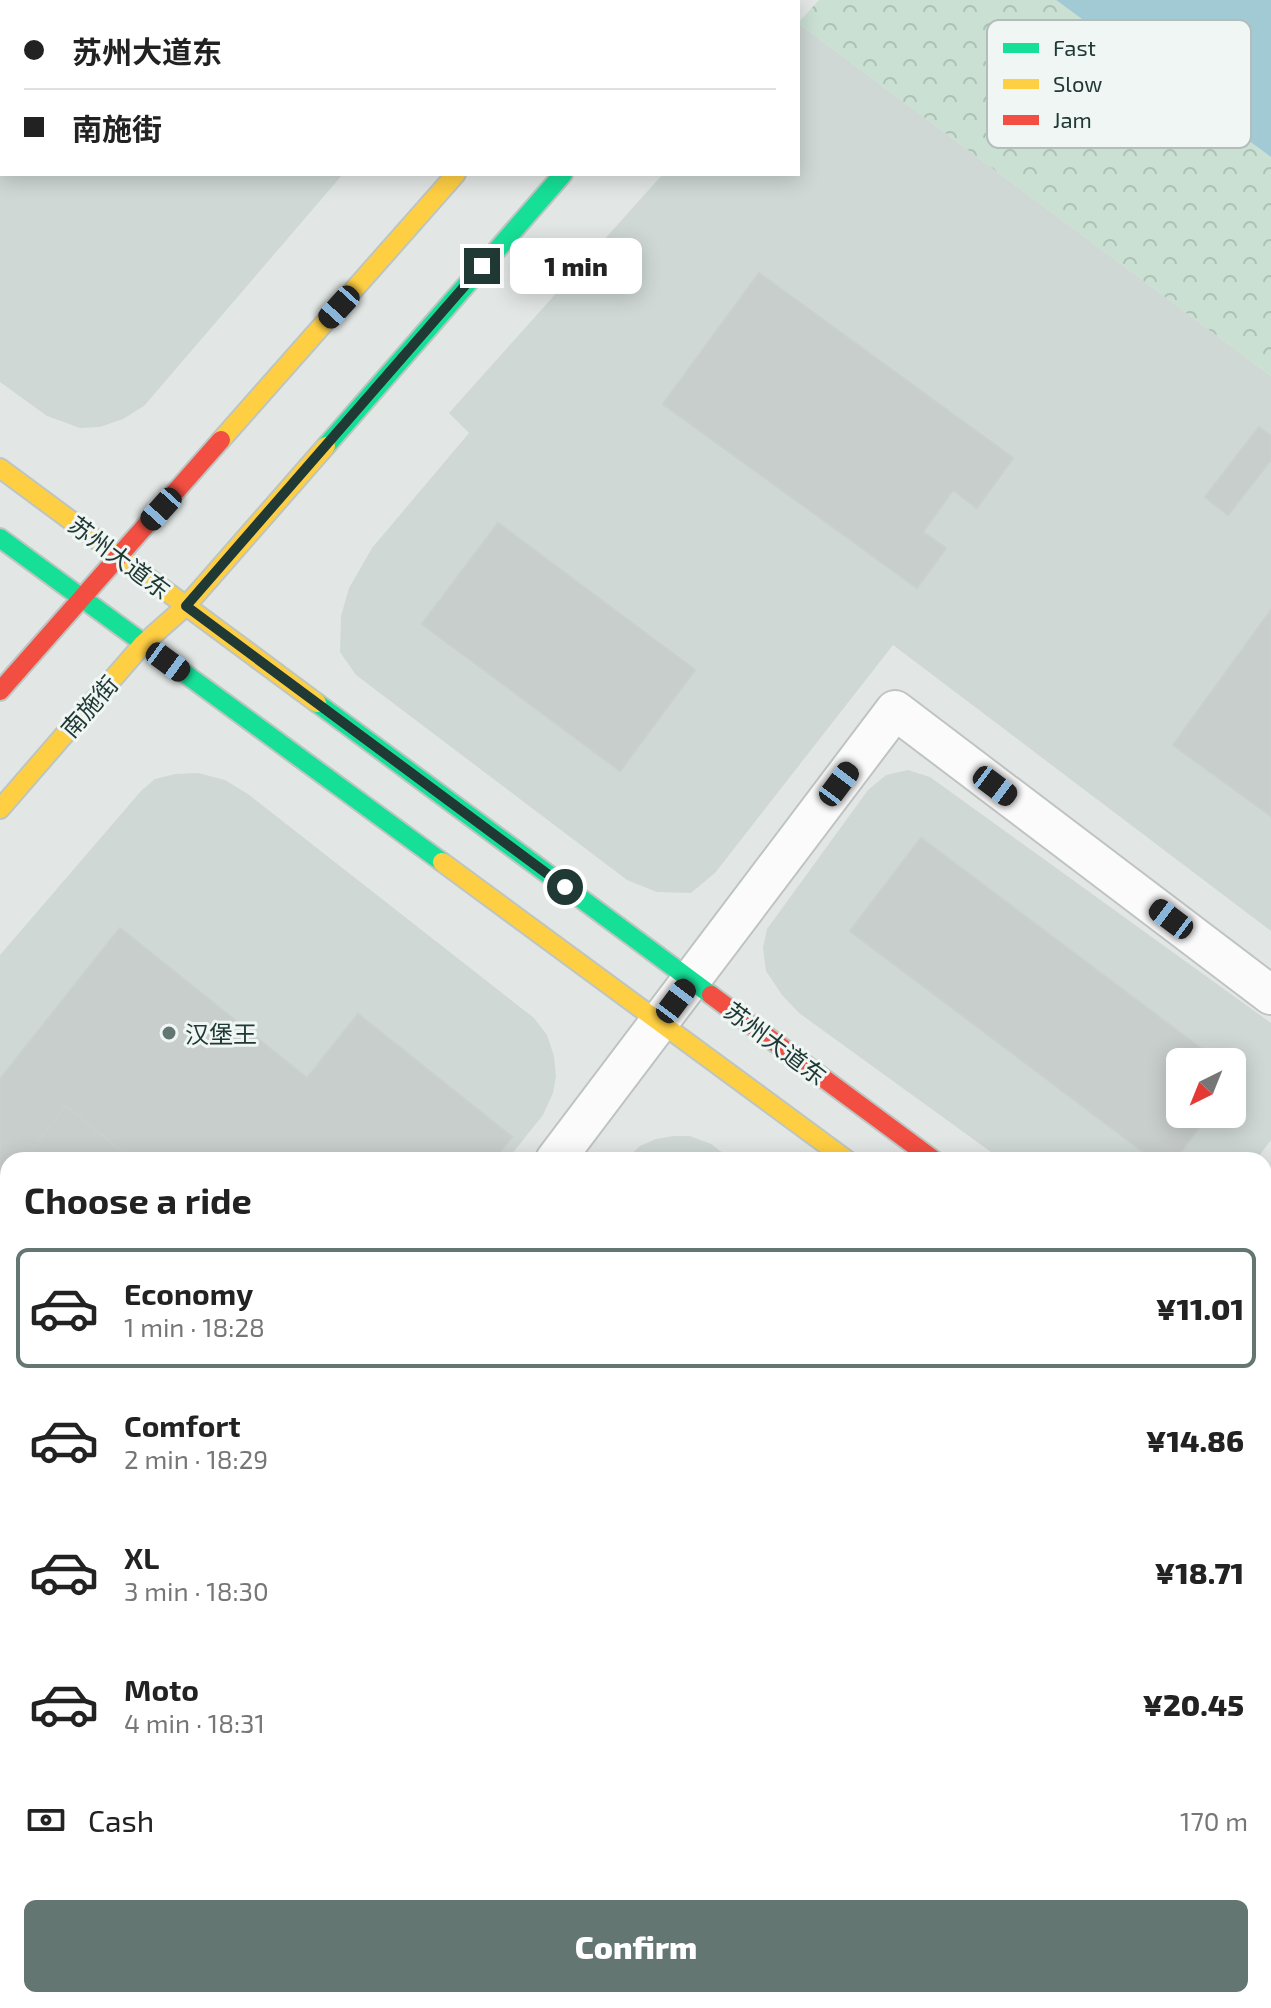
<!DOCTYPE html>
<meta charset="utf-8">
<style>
:root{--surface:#fff;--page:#f2f2f2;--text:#222;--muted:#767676;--line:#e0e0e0;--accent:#647672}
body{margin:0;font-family:"Exo 2","Noto Sans SC",sans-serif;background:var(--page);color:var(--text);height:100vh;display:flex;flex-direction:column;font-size:30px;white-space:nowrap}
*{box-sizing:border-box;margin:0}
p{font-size:26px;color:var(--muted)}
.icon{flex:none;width:44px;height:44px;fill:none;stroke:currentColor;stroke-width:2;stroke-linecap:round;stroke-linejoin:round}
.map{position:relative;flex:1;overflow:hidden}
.drawer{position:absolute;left:0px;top:1152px;width:1272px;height:856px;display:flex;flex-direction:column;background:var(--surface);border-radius:24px 24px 0 0;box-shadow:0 4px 20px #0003}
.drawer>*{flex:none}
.hud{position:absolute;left:0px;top:0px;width:800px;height:176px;box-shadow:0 4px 20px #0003;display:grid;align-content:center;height:176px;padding:0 24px;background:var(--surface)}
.needle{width:52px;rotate:223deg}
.tools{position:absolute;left:1166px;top:1048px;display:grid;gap:16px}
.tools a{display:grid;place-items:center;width:80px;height:80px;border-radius:12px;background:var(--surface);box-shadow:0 4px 20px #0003;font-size:40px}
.end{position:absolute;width:36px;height:36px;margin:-18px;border:10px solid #203934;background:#fff;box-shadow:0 0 0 4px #fff}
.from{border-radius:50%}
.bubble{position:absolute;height:56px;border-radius:12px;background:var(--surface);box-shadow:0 4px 20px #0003;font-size:26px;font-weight:800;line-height:56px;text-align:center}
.car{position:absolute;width:24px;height:48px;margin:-24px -12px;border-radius:10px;box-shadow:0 0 6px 2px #0007;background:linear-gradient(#222 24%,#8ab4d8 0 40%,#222 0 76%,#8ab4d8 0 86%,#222 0)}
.hud b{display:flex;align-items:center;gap:28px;height:76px;font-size:30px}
.hud b+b{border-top:2px solid var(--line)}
.hud i{width:20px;height:20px;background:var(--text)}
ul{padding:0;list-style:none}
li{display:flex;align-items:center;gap:24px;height:120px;margin:0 16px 12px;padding:0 8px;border:4px solid transparent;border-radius:12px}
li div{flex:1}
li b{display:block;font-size:30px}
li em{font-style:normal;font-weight:800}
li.active{border-color:var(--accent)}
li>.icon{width:72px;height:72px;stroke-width:1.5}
h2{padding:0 24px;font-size:36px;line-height:96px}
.pay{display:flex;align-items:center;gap:20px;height:88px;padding:0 24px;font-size:30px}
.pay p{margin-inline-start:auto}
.cta{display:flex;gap:16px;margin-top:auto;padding:16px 24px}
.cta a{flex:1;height:92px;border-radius:12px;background:var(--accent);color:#fff;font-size:32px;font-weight:800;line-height:92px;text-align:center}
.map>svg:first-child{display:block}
.built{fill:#cfd8d5;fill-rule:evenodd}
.forest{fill:url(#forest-crowns)}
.water{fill:#a2cad5}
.building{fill:#c8cecc;stroke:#cad0ce;stroke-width:2}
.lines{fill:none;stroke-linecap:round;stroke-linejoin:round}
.street-casing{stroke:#bfc4c2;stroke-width:42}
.fast-casing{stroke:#bdc5c2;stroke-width:22}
.slow-casing{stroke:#bdc5c2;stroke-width:22}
.jam-casing{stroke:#bdc5c2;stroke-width:22}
.path{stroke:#bfc7c6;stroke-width:5;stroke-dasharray:4 6;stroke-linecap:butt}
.street{stroke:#fbfbfb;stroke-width:38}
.fast{stroke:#16e098;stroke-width:18}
.slow{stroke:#ffcf43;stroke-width:18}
.jam{stroke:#f24e42;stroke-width:18}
.route{stroke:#203934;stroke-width:10}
.poi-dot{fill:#647672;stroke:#eff6f3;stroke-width:3}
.labels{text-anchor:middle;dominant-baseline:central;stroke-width:6;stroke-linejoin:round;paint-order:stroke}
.street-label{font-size:24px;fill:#203934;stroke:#eff6f3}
.poi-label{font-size:24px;fill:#203934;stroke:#eff6f3;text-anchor:start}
.key{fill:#eff6f3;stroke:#b1bdba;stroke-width:2}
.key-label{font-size:22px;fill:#203934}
</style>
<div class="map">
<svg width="1271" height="2008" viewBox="0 0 1271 2008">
<defs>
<pattern id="forest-crowns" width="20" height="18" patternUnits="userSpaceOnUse" patternTransform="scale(2)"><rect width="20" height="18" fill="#cae0d3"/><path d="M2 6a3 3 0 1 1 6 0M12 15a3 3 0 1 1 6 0" fill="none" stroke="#adc1b6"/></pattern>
</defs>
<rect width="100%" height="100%" fill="#e2e7e5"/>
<g class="built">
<path d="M0 0H493L2 2V174H343L144 406 123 419 100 427 80 428 47 416 0 382Z"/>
<path d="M798 23 1271 376V931L893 645 715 873 691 893 657 892 627 880 356 675 340 652 341 616 349 588 372 548 469 433 449 413 663 174H798Z"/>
<path d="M908 770 930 777 1271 1023V1140L1256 1160H1002L799 1013 782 995 766 971 763 948 767 929 868 790 886 775ZM1180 1062H1232V1114H1180Z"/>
<path d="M198 773 225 780 248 794 534 1018 547 1035 554 1056 556 1076 553 1093 543 1115 507 1160H8V1444L0 1438V955L141 791 155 779 175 774Z"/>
<path d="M673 1136H690L711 1144 732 1160H625L640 1146 656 1139Z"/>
<path d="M1264 1563 1271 1569V1910L1264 1919Z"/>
<path d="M689 2000H1203L1196 2008H699Z"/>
</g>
<g class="forest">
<path d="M819 0H1056L1271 157V376L798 23Z"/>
<path d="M0 1438 8 1444V1604L0 1598Z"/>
<path d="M0 1957 8 1963V2000H51L60 2008H0Z"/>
<path d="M489 2000H689L699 2008H499Z"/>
</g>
<g class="water">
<path d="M1056 0H1271V157Z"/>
<path d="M1271 1910V2008H1196L1203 2000H1264V1919Z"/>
</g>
<g class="building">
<path d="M759 273 1013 458 977 508 953 490 923 532 946 548 917 588 663 404Z"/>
<path d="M1259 427 1271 436V460L1228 515 1205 497Z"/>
<path d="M498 523 695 670 620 771 422 624Z"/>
<path d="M1271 610V816L1173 745Z"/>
<path d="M921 838 1219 1062H1180V1114H1209L1175 1160H1154L850 931Z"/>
<path d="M120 928 307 1078 358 1014 512 1137 493 1160H132L66 1106 23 1160H8V1178L0 1188V1079Z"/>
<path d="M66 1106 132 1160H23Z"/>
<path d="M8 1178V1318L0 1312V1188Z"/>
<path d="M1264 1689 1271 1694V1724L1264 1733Z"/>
<path d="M873 2000H995L989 2008H883Z"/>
</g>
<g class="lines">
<defs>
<g id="street">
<path d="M555 1160 895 710 1271 995"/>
<path d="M1264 1235 1271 1225"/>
</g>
<g id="fast">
<path d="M608 2 610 0"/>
<path d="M326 446 563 174"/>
<path d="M0 538 442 862"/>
<path d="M317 703 711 995"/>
<path d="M1264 1403 1271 1408"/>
<path d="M0 1721 8 1727"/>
<path d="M190 2000 199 2008"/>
<path d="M336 2000 346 2008"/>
</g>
<g id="slow">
<path d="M713 2 714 0"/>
<path d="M221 440 456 174"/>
<path d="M0 468 317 703"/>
<path d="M0 809 143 644 186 606 326 446"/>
<path d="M442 862 847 1160"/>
<path d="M1264 1469 1271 1474"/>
<path d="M0 1841 8 1848"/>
</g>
<g id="jam">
<path d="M0 691 221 440"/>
<path d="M711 995 934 1160"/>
</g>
</defs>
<use href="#street" class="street-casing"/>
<use href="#fast" class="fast-casing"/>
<use href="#slow" class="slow-casing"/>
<use href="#jam" class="jam-casing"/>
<g class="path">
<path d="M0 1623 8 1630"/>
<path d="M0 1907 8 1914"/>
<path d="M112 2000 122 2008"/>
<path d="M448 2000 457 2008"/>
</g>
<use href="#street" class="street"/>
<use href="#fast" class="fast"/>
<use href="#slow" class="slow"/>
<use href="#jam" class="jam"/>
</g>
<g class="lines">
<path class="route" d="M482 266 186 606 565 887"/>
</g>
<circle class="poi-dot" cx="169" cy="1033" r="8"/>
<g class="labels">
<g class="street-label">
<text transform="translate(120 557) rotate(37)">苏州大道东</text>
<text transform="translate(89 706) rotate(-49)">南施街</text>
<text transform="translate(776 1043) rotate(37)">苏州大道东</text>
</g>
<g class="poi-label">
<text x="185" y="1033">汉堡王</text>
</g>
</g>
<rect x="987" y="20" width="264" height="128" rx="12" class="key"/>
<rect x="1003" y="43" width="36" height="10" fill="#16e098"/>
<rect x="1003" y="79" width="36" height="10" fill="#ffcf43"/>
<rect x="1003" y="115" width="36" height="10" fill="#f24e42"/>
<g class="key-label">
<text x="1053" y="56">Fast</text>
<text x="1053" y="92">Slow</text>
<text x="1053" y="128">Jam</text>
</g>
</svg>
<div class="tools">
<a><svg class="needle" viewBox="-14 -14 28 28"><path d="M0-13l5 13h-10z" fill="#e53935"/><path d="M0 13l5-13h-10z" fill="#767676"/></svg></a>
</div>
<i class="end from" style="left:565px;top:887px"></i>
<i class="end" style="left:482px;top:266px"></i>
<div class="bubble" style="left:510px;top:238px;width:132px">1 min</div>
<i class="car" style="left:339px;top:307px;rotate:222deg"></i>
<i class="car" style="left:161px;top:509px;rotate:222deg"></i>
<i class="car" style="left:168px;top:662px;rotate:126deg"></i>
<i class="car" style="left:839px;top:784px;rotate:37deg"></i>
<i class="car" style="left:995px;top:786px;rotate:127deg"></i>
<i class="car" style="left:1171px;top:919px;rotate:307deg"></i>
<i class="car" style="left:676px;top:1001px;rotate:37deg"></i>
<div class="hud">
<b><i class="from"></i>苏州大道东</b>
<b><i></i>南施街</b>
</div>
<section class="drawer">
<h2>Choose a ride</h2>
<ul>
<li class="active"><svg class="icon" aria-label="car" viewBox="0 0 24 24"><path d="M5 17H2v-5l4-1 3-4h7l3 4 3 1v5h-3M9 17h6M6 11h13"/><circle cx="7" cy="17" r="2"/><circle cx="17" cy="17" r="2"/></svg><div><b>Economy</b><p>1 min · 18:28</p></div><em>¥11.01</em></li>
<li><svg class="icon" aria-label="car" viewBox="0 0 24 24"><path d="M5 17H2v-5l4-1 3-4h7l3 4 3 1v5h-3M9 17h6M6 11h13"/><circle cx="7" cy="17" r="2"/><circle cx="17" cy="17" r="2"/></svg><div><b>Comfort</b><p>2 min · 18:29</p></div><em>¥14.86</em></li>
<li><svg class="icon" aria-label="car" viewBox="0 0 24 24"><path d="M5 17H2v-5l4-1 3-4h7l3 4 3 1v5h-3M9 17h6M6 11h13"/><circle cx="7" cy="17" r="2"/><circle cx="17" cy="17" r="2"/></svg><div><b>XL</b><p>3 min · 18:30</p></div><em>¥18.71</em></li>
<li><svg class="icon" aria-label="car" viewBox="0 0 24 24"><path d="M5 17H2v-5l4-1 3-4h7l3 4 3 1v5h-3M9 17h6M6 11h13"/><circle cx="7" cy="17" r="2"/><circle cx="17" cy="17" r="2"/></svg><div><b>Moto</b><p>4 min · 18:31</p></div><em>¥20.45</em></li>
</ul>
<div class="pay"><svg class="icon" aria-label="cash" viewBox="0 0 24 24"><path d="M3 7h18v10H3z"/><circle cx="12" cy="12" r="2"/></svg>Cash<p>170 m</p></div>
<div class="cta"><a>Confirm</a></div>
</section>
</div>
